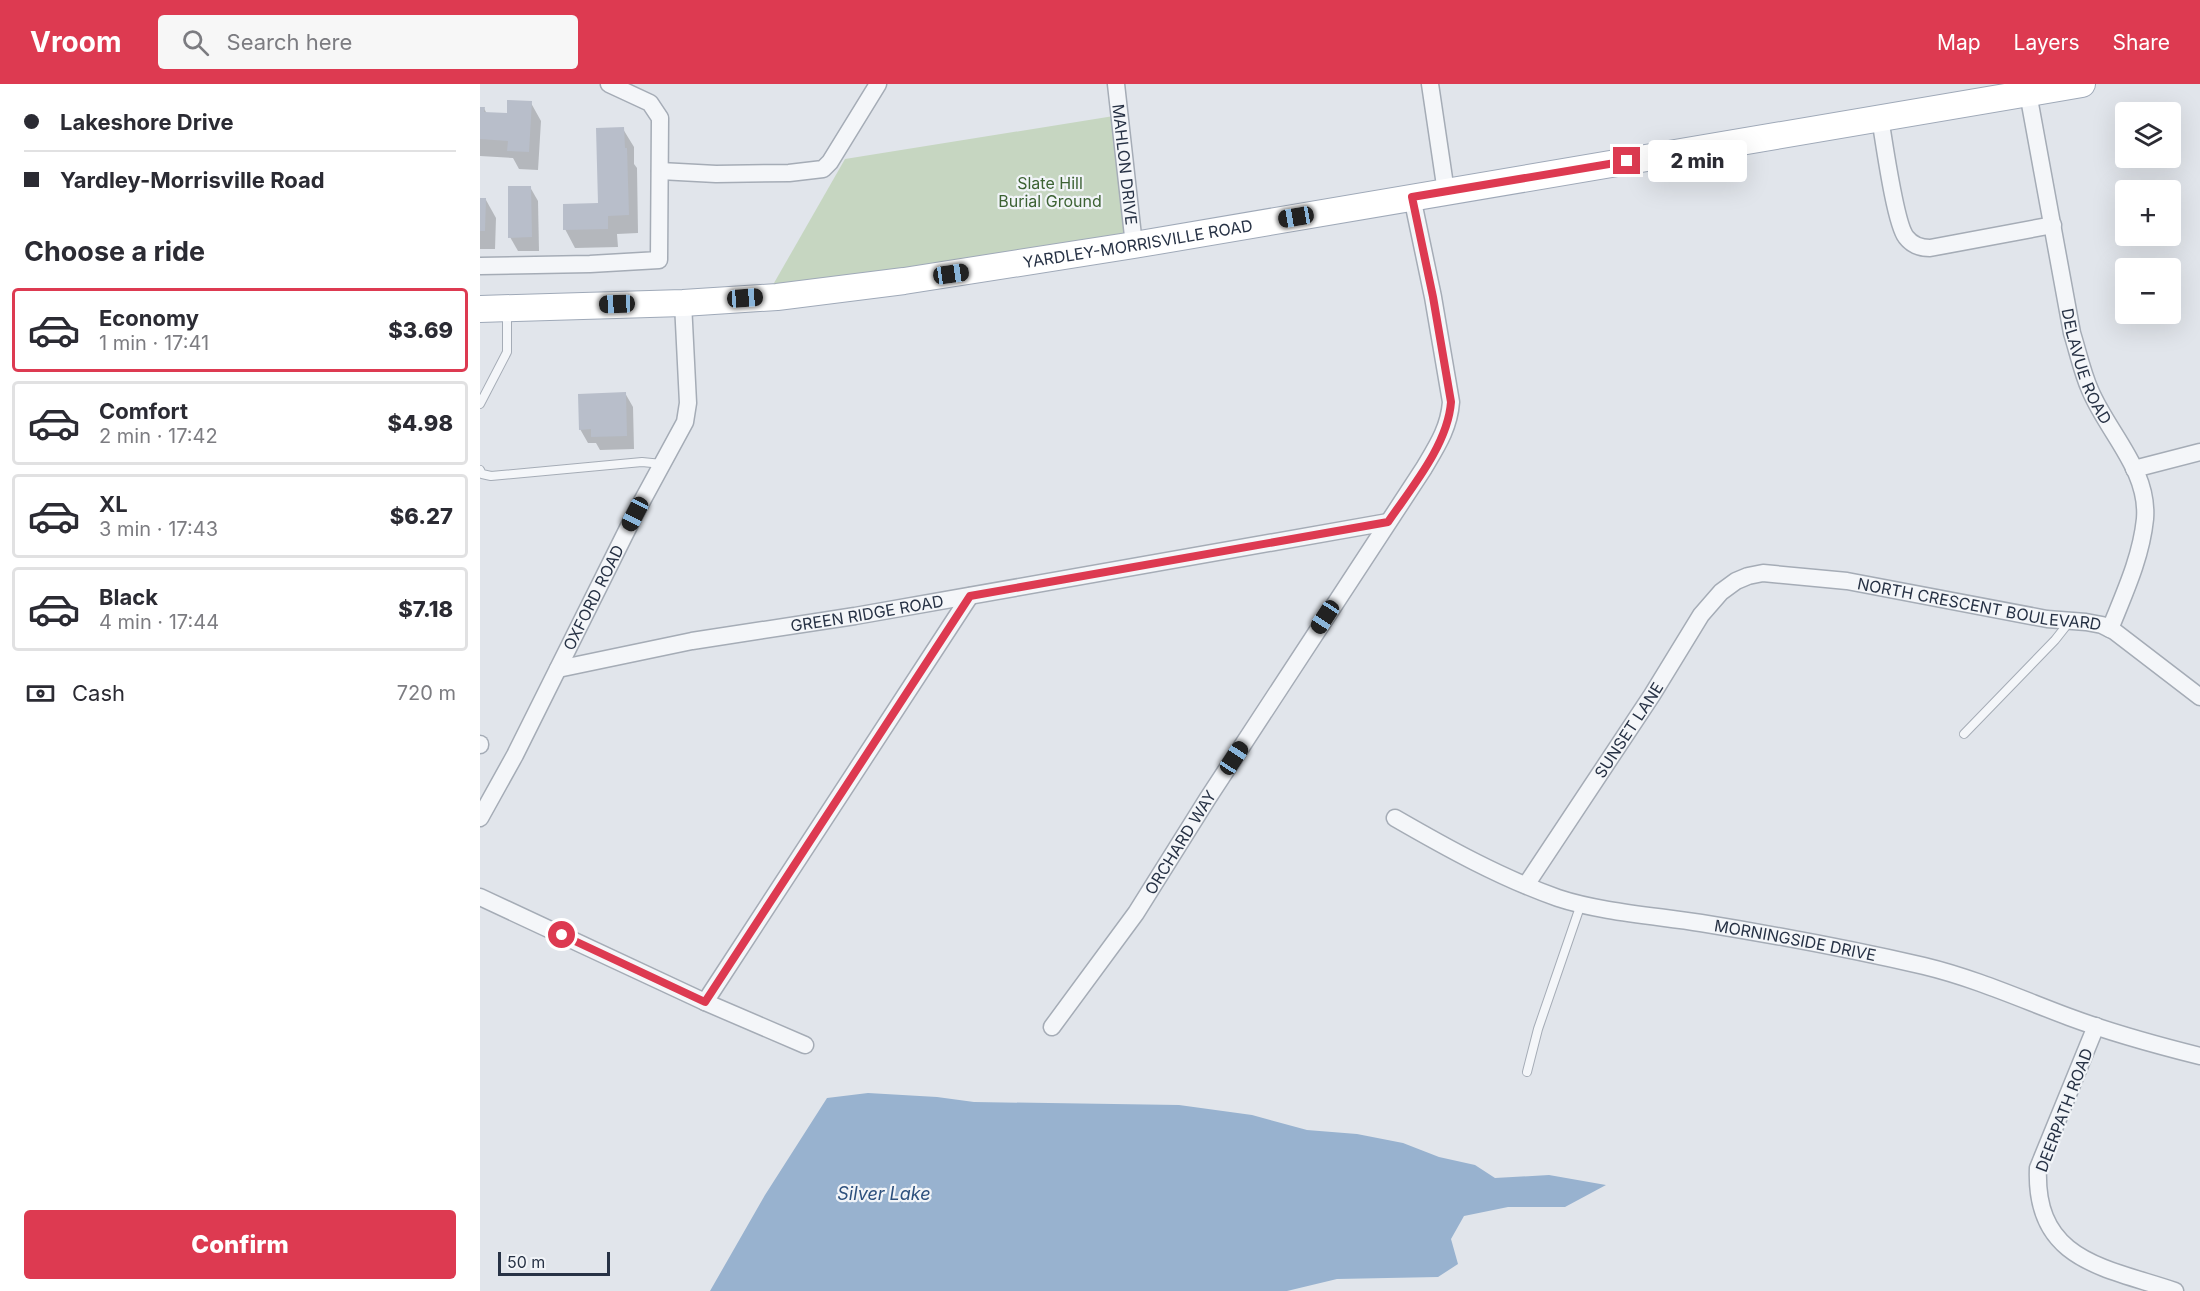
<!DOCTYPE html>
<meta charset="utf-8">
<style>
:root{--surface:#fff;--page:#f7f7f7;--text:#2b2b33;--muted:#7c7c81;--line:#e1e1e2;--accent:#dd3a51}
body{margin:0;font-family:Inter,sans-serif;background:var(--page);color:var(--text);height:100vh;display:flex;flex-direction:column;font-size:22px;white-space:nowrap}
*{box-sizing:border-box;margin:0}
p{font-size:20px;color:var(--muted)}
.icon{flex:none;width:33px;height:33px;fill:none;stroke:currentColor;stroke-width:2;stroke-linecap:round;stroke-linejoin:round}
.map{position:relative;flex:1;overflow:hidden}
.sheet{display:flex;flex-direction:column;background:var(--surface);width:480px}
.sheet>*{flex:none}
.top-card{display:grid;align-content:center;height:132px;padding:0 24px;background:var(--surface)}
.tools{position:absolute;left:1635px;top:18px;display:grid;gap:12px}
.tools a{display:grid;place-items:center;width:66px;height:66px;border-radius:6px;background:var(--surface);box-shadow:0 6px 24px #0002;font-size:30px}
.scale{position:absolute;left:18px;bottom:15px;width:112px;box-sizing:border-box;padding-left:6px;border:3px solid #273245;border-top:0;font-size:16px;line-height:21px;white-space:nowrap;color:#273245;-webkit-text-stroke:4px #f1f4f8;paint-order:stroke}
.end{position:absolute;width:27px;height:27px;margin:-14px;border:8px solid #dd3a51;background:#fff;box-shadow:0 0 0 3px #fff}
.from{border-radius:50%}
.bubble{position:absolute;height:42px;border-radius:6px;background:var(--surface);box-shadow:0 6px 24px #0002;font-size:20px;font-weight:800;line-height:42px;text-align:center}
.car{position:absolute;width:18px;height:36px;margin:-18px -9px;border-radius:8px;box-shadow:0 0 4px 2px #0007;background:linear-gradient(#222 24%,#8ab4d8 0 40%,#222 0 76%,#8ab4d8 0 86%,#222 0)}
.top-card b{display:flex;align-items:center;gap:21px;height:57px;font-size:22px}
.top-card b+b{border-top:2px solid var(--line)}
.top-card i{width:15px;height:15px;background:var(--text)}
ul{padding:0;list-style:none}
li{display:flex;align-items:center;gap:18px;height:84px;margin:0 12px 9px;padding:0 12px;border:3px solid var(--line);border-radius:6px}
li div{flex:1}
li b{display:block;font-size:22px}
li em{font-style:normal;font-weight:800}
li.active{border-color:var(--accent)}
li>.icon{width:54px;height:54px;stroke-width:1.5}
h2{padding:0 24px;font-size:27px;line-height:72px}
.pay{display:flex;align-items:center;gap:15px;height:66px;padding:0 24px;font-size:22px}
.pay p{margin-inline-start:auto}
.button{display:flex;gap:12px;margin-top:auto;padding:12px 24px}
.button a{flex:1;height:69px;border-radius:6px;background:var(--accent);color:#fff;font-size:24px;font-weight:800;line-height:69px;text-align:center}
header{display:flex;align-items:center;gap:36px;box-sizing:border-box;height:84px;padding:0 30px;background:var(--accent);color:#fff}
header strong{font-size:28px}
nav{display:flex;gap:33px;margin-inline-start:auto;font-size:21px}
.search{width:420px;height:54px;background:var(--page);display:flex;align-items:center;gap:15px;box-sizing:border-box;padding:0 21px;border-radius:6px;color:var(--muted);font-size:22px}
main{display:flex;flex:1;min-height:0}
.map>svg:first-child{display:block}
.green{fill:#c6d6c1}
.water{fill:#98b2cf}
.shadow{fill:#0003}
.building{fill:#b8beca}
.lines{fill:none;stroke-linecap:round;stroke-linejoin:round}
.service-casing{stroke:#a5acb6;stroke-width:10}
.minor-casing{stroke:#a5acb6;stroke-width:19}
.primary-casing{stroke:#9fa9b8;stroke-width:28}
.service{stroke:#f4f6f9;stroke-width:8}
.minor{stroke:#f4f6f9;stroke-width:16}
.primary{stroke:#fff;stroke-width:26}
.route{stroke:#dd3a51;stroke-width:8}
.labels{text-anchor:middle;dominant-baseline:central;stroke-width:4.5;stroke-linejoin:round;paint-order:stroke}
.street-label{font-size:16px;fill:#273245;stroke:#f1f4f8}
.park-label{font-size:16px;fill:#3c6233;stroke:#f1f4f8}
.water-label{font-size:18px;font-style:italic;fill:#2d507d;stroke:#f1f4f8}
</style>
<header>
<strong>Vroom</strong>
<div class="search"><svg class="icon" aria-label="search" viewBox="0 0 24 24"><circle cx="10" cy="10" r="6"/><path d="M15 15l6 6"/></svg>Search here</div>
<nav><a>Map</a><a>Layers</a><a>Share</a></nav>
</header>
<main>
<section class="sheet">
<div class="top-card">
<b><i class="from"></i>Lakeshore Drive</b>
<b><i></i>Yardley-Morrisville Road</b>
</div>
<h2>Choose a ride</h2>
<ul>
<li class="active"><svg class="icon" aria-label="car" viewBox="0 0 24 24"><path d="M5 17H2v-5l4-1 3-4h7l3 4 3 1v5h-3M9 17h6M6 11h13"/><circle cx="7" cy="17" r="2"/><circle cx="17" cy="17" r="2"/></svg><div><b>Economy</b><p>1 min · 17:41</p></div><em>$3.69</em></li>
<li><svg class="icon" aria-label="car" viewBox="0 0 24 24"><path d="M5 17H2v-5l4-1 3-4h7l3 4 3 1v5h-3M9 17h6M6 11h13"/><circle cx="7" cy="17" r="2"/><circle cx="17" cy="17" r="2"/></svg><div><b>Comfort</b><p>2 min · 17:42</p></div><em>$4.98</em></li>
<li><svg class="icon" aria-label="car" viewBox="0 0 24 24"><path d="M5 17H2v-5l4-1 3-4h7l3 4 3 1v5h-3M9 17h6M6 11h13"/><circle cx="7" cy="17" r="2"/><circle cx="17" cy="17" r="2"/></svg><div><b>XL</b><p>3 min · 17:43</p></div><em>$6.27</em></li>
<li><svg class="icon" aria-label="car" viewBox="0 0 24 24"><path d="M5 17H2v-5l4-1 3-4h7l3 4 3 1v5h-3M9 17h6M6 11h13"/><circle cx="7" cy="17" r="2"/><circle cx="17" cy="17" r="2"/></svg><div><b>Black</b><p>4 min · 17:44</p></div><em>$7.18</em></li>
</ul>
<div class="pay"><svg class="icon" aria-label="cash" viewBox="0 0 24 24"><path d="M3 7h18v10H3z"/><circle cx="12" cy="12" r="2"/></svg>Cash<p>720 m</p></div>
<div class="button"><a>Confirm</a></div>
</section>
<div class="map">
<svg width="1720" height="1207" viewBox="0 0 1720 1207">
<rect width="100%" height="100%" fill="#e1e5eb"/>
<path class="green" d="M640 31 654 161 286 213 365 75Z"/>
<path class="water" d="M388 1009 457 1013 494 1018 699 1021 772 1031 827 1046 877 1050 923 1059 959 1073 995 1081 1015 1094 1069 1091 1126 1101 1085 1123H1028L984 1132 971 1155 978 1180 958 1193 857 1195 807 1207H230L285 1111 347 1014Z"/>
<g class="shadow">
<path d="M51 19 61 37 58 86 39 85 33 74 0 72V24H4L7 30 28 31Z"/>
<path d="M143 45 154 63V80L157 84 158 149 137 150 138 163 95 164 85 145 119 121Z"/>
<path d="M50 103 58 117 59 167H38L30 153Z"/>
<path d="M0 115 6 116 16 134 15 165H0Z"/>
<path d="M145 309 153 323 154 365 120 366 116 359H108L100 345Z"/>
</g>
<g class="building">
<path d="M27 16 52 17 49 68 27 67 28 57 0 55V23H5L4 28 27 29Z"/>
<path d="M144 43 145 64H147L149 131 128 132V145L83 146V120L118 119 116 44Z"/>
<path d="M28 102H51L52 153 28 154Z"/>
<path d="M0 114H6L5 147H0Z"/>
<path d="M146 308 147 352 111 353V345L99 346 98 310Z"/>
</g>
<g class="lines">
<defs>
<g id="service">
<path d="M0 320 27 268V227"/>
<path d="M0 386 2 390 11 392 162 378 182 380"/>
<path d="M1484 650 1575 556 1590 537"/>
<path d="M1047 988 1058 945 1101 820"/>
</g>
<g id="minor">
<path id="s1" d="M636 0 654 161"/>
<path d="M950 0 966 108"/>
<path id="s2" d="M1548 9 1592 249C1598 268 1602 288 1610 306 1628 349 1669 386 1665 435 1661 474 1644 510 1630 545"/>
<path d="M1400 34C1404 57 1415 139 1426 153 1432 161 1440 164 1450 164L1573 141"/>
<path d="M180 87 236 90 309 89 343 85 350 78 398 0"/>
<path d="M0 182 110 180 179 176 180 34 170 19 129 0"/>
<path d="M1654 385 1720 368"/>
<path id="s3" d="M78 585 212 557 375 532 908 438"/>
<path d="M0 660V661"/>
<path id="s4" d="M0 734 35 671 155 430 205 338 208 319 203 219"/>
<path id="s5" d="M915 734C967 764 1021 794 1078 814 1120 828 1177 832 1221 839 1295 851 1370 865 1444 882 1494 894 1541 915 1589 933 1632 949 1676 961 1720 972"/>
<path id="s6" d="M1046 801 1172 611 1221 531 1241 508 1256 497 1268 492 1283 489 1367 497 1567 535 1606 538 1622 541 1634 547 1720 613"/>
<path d="M0 813 225 918 325 961"/>
<path d="M225 918 490 512"/>
<path d="M1616 942 1558 1084C1554 1177 1624 1183 1695 1207"/>
<path id="s7" d="M572 943 656 829 728 714 944 384C957 362 969 344 971 318L953 213 932 113"/>
</g>
<g id="primary">
<path id="s8" d="M0 225 203 219 297 213 424 197 654 161 1602 0"/>
</g>
</defs>
<use href="#service" class="service-casing"/>
<use href="#minor" class="minor-casing"/>
<use href="#primary" class="primary-casing"/>
<use href="#service" class="service"/>
<use href="#minor" class="minor"/>
<use href="#primary" class="primary"/>
</g>
<g class="lines">
<path class="route" d="M82 851 225 918 490 512 908 438C932 403 968 360 971 318L953 213 932 113 1147 77"/>
</g>
<g class="labels">
<g class="street-label">
<text stroke="none"><textPath href="#s1" startOffset="81">MAHLON DRIVE</textPath></text>
<text stroke="none"><textPath href="#s8" startOffset="662">YARDLEY-MORRISVILLE ROAD</textPath></text>
<text stroke="none"><textPath href="#s2" startOffset="280">DELAVUE ROAD</textPath></text>
<text stroke="none"><textPath href="#s4" startOffset="248">OXFORD ROAD</textPath></text>
<text stroke="none"><textPath href="#s6" startOffset="618">NORTH CRESCENT BOULEVARD</textPath></text>
<text stroke="none"><textPath href="#s3" startOffset="314">GREEN RIDGE ROAD</textPath></text>
<text stroke="none"><textPath href="#s6" startOffset="186">SUNSET LANE</textPath></text>
<text stroke="none"><textPath href="#s7" startOffset="225">ORCHARD WAY</textPath></text>
<text stroke="none"><textPath href="#s5" startOffset="423">MORNINGSIDE DRIVE</textPath></text>
<text transform="translate(1584 1026) rotate(-69)">DEERPATH ROAD</text>
</g>
<g class="park-label">
<text x="570" y="99">Slate Hill<tspan x="570" dy="18">Burial Ground</tspan></text>
</g>
<g class="water-label">
<text x="404" y="1109">Silver Lake</text>
</g>
</g>
</svg>
<div class="tools">
<a><svg class="icon" aria-label="layers" viewBox="0 0 24 24"><path d="M12 4l9 5-9 5-9-5zM3 14l9 5 9-5"/></svg></a>
<a>+</a>
<a>−</a>
</div>
<div class="scale">50 m</div>
<i class="end from" style="left:82px;top:851px"></i>
<i class="end" style="left:1147px;top:77px"></i>
<div class="bubble" style="left:1168px;top:56px;width:99px">2 min</div>
<i class="car" style="left:816px;top:133px;rotate:260deg"></i>
<i class="car" style="left:471px;top:190px;rotate:82deg"></i>
<i class="car" style="left:265px;top:214px;rotate:86deg"></i>
<i class="car" style="left:137px;top:220px;rotate:268deg"></i>
<i class="car" style="left:155px;top:430px;rotate:207deg"></i>
<i class="car" style="left:845px;top:533px;rotate:213deg"></i>
<i class="car" style="left:754px;top:674px;rotate:33deg"></i>
</div>
</main>
